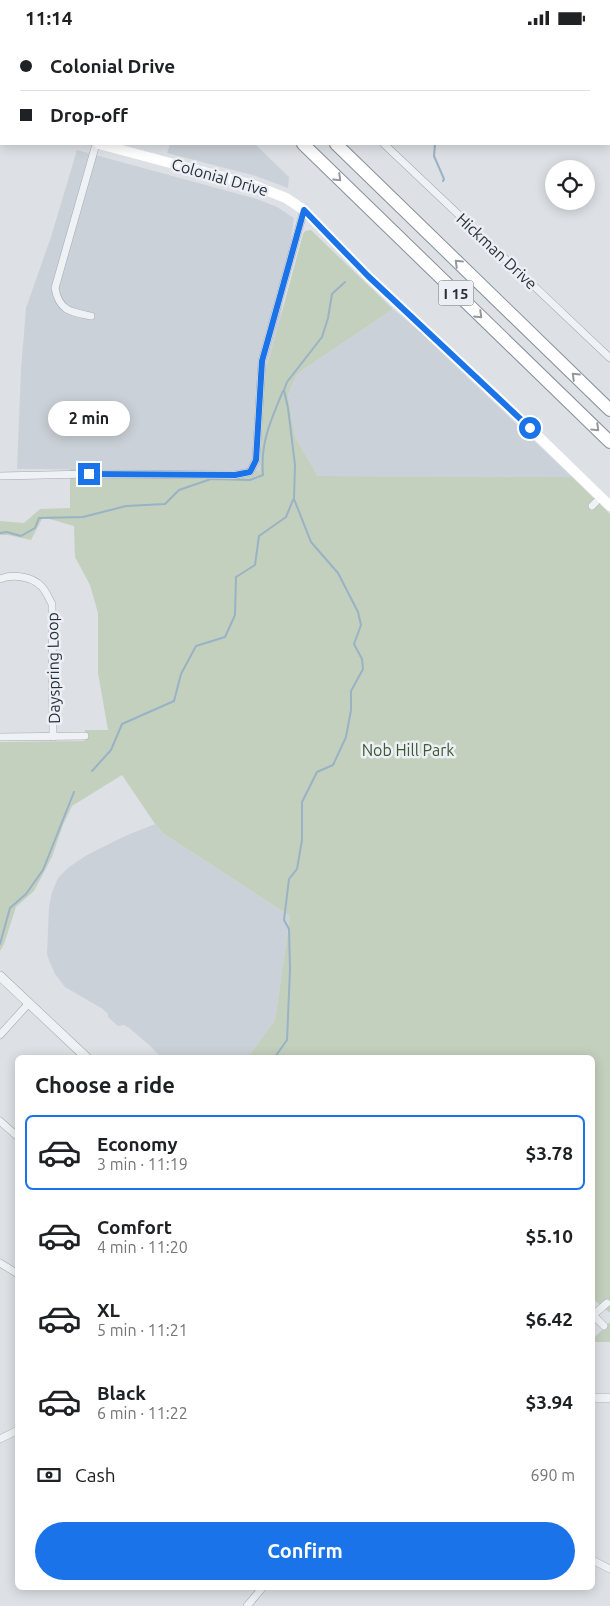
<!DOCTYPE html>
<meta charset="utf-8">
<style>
:root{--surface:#fff;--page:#f2f2f2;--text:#202124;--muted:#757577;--line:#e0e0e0;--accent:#1a73e8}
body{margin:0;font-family:Ubuntu,sans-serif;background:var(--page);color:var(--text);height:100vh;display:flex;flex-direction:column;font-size:19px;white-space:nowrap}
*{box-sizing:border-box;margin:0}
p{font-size:16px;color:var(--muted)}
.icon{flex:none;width:28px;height:28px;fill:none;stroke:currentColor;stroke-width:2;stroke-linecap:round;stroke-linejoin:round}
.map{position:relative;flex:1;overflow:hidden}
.side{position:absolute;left:15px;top:1020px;width:580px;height:535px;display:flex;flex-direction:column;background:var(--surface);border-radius:8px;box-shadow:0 2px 12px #0003}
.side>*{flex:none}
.hud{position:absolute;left:0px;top:0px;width:610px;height:110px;box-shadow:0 2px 12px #0003;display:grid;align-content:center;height:110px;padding:0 20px;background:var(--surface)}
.fabs{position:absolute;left:545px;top:125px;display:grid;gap:10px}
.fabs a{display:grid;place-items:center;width:50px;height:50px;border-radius:50%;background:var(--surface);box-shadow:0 2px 12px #0003;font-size:25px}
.end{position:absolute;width:22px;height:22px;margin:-11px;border:6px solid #1a73e8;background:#fff;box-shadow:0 0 0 2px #fff}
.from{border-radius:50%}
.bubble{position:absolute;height:35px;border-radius:18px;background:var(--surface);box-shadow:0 2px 12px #0003;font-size:16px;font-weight:700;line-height:35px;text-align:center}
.hud b{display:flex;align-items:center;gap:18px;height:48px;font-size:19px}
.hud b+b{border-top:1px solid var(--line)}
.hud i{width:12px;height:12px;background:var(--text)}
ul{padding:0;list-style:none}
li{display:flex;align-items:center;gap:15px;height:75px;margin:0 10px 8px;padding:0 10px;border:2px solid transparent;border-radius:8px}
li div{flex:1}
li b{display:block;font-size:19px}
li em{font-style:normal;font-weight:700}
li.active{border-color:var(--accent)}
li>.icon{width:45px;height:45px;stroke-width:1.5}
h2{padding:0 20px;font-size:22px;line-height:60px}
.pay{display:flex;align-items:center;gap:12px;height:55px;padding:0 20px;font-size:19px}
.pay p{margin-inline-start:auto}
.action{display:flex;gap:10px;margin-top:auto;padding:10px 20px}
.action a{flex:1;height:58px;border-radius:30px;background:var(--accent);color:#fff;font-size:20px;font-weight:700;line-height:58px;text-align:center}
.status{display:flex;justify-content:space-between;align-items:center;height:35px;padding:0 25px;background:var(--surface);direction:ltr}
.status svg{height:14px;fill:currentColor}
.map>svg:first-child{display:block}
.built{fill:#cbd1d8}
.green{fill:#c4d0be}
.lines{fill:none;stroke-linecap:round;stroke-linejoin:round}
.stream{stroke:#99b2c5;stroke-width:2}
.minor-casing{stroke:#a3a8b0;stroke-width:8}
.tertiary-casing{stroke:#a3a8b0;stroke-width:10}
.motorway-casing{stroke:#85909c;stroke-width:14}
.minor{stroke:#eff2f5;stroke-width:7}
.tertiary{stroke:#eff2f5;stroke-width:9}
.secondary{stroke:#fff;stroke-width:10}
.motorway{stroke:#fff;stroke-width:12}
.oneway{stroke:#93989e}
.route{stroke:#1a73e8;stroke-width:6}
.labels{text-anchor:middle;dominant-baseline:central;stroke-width:5;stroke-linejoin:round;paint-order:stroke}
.shield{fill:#ecf0f4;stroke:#626a73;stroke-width:1}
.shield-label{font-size:15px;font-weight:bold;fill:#27303c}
.street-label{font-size:16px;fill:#27303c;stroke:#ecf0f4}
.park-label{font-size:16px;fill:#3e5735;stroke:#ecf0f4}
</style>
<div class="status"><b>11:14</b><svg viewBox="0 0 49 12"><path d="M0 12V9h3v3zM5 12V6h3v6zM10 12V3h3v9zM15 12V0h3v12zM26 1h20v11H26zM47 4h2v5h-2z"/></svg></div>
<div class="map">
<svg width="610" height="1571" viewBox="0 0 610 1571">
<rect width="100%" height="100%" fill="#dde1e6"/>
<g class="built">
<path d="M0 0H141L1 1V66Z"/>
<path d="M170 109H255L289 142 288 153 256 141 167 118Z"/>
<path d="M77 115 257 164 277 172 294 183 260 436 17 434 21 334 26 273 51 202Z"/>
<path d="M393 274 417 294 572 442 318 441 295 402 288 360 297 339Z"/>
<path d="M155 789 164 799 290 881 275 985 248 1022H161L148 1009 128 992 124 990 118 991 108 982V979L103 974 65 952 55 939 50 928 47 919 49 872 52 857 58 843 69 832 87 820 125 801Z"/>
</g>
<g class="green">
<path d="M311 195 393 274 297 339 288 360 295 402 318 441 572 442 610 479V1278L593 1264 592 1022H248L275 985 290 881 164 799 155 789 122 740 72 771 63 790 52 822 34 856 16 872 4 909 0 916V707L84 706 85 695H108L98 638V578L90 550 75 522 74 491 46 483 42 484 31 505 8 500H0V486L24 488 40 474 70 473V434L260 436 264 343 303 199 305 196Z"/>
<path d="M610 1287V1307H593V1304Z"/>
</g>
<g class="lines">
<g class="stream">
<path d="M481 1 482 0"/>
<path d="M435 109 434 121 444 144 443 146"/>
<path d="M0 498 7 497 21 501 35 493 39 483 83 482 126 471 165 469 179 455 211 444 250 445 263 440C260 408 271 385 283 356"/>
<path d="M92 736 111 715 122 689 174 666 181 639 196 611 225 602 235 580 236 542 255 530 259 501 286 482 293 465"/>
<path d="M0 909 10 873 26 859 43 835 74 757"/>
<path d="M275 1022 287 1005 290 934 289 894 284 885 289 844 297 834 302 805V767L317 737 333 730 346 702 351 675V656L363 634 362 624 354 609 361 590 358 577 338 538 311 507 294 464 295 430 288 373 284 355 287 347 322 302 328 283 332 259 345 247"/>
</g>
<defs>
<g id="minor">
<path d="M271 0 272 1"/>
<path d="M384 109 610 323"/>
<path d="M91 281C71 277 59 276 55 253L96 109"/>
<path d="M0 441 89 439 235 440 250 437 256 425 262 326 304 175"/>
<path d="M592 471 601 462"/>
<path d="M0 544C13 539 32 541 42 552 46 556 49 564 52 569L53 702"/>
<path d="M0 702 85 701"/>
<path d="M0 1000 29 968"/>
<path d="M0 1086 18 1102"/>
<path d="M0 1228 18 1239"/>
<path d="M593 1280 604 1291"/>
<path d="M592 1281 607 1268"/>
<path d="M0 1404 18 1395"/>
<path d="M592 1525 610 1534"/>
<path d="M247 1571 263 1552"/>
</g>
<g id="tertiary">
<path d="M0 941 86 1022"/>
<path d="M592 1363H610"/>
</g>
<g id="motorway">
<path d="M190 0 192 1"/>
<path d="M224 0 225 1"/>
<path d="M303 109 610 407"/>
<path d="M336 109 610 375"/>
</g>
</defs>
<use href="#minor" class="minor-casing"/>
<use href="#tertiary" class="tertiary-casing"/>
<use href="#motorway" class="motorway-casing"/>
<use href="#minor" class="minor"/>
<use href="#tertiary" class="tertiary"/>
<g class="secondary">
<path d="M0 79H1"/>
<path d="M99 109 253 150 286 163 304 175 368 241 509 373 610 471"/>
</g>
<use href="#motorway" class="motorway"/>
</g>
<defs><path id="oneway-chevron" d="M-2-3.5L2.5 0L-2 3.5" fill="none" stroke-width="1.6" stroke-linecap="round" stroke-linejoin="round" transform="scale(1.25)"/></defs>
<g class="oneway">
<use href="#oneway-chevron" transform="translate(338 143) rotate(44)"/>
<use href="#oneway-chevron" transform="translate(458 228) rotate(-136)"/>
<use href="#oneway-chevron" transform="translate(479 280) rotate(44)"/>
<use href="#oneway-chevron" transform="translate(575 341) rotate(-136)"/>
<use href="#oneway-chevron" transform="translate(596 393) rotate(44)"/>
</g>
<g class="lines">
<path class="route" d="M89 439 235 440 250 437 256 425 262 326 304 175 368 241 530 393"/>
</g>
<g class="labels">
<rect class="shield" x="438.5" y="245.5" width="35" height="25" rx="4"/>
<g class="shield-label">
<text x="456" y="258">I 15</text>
</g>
<g class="street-label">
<text transform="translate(220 142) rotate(16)">Colonial Drive</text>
<text transform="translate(497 216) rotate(43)">Hickman Drive</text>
<text transform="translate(53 633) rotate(-91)">Dayspring Loop</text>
</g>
<g class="park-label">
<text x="408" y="715">Nob Hill Park</text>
</g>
</g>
</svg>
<div class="fabs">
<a><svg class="icon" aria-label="locate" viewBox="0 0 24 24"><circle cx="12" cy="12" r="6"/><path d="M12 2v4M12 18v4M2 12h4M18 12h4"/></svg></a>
</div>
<i class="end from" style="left:530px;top:393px"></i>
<i class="end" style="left:89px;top:439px"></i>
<div class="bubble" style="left:48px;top:366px;width:82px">2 min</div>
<div class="hud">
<b><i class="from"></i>Colonial Drive</b>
<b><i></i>Drop-off</b>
</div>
<section class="side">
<h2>Choose a ride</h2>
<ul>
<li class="active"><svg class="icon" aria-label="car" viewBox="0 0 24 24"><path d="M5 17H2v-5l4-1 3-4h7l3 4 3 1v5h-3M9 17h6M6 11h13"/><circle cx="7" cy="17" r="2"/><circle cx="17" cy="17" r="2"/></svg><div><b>Economy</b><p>3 min · 11:19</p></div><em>$3.78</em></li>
<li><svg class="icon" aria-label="car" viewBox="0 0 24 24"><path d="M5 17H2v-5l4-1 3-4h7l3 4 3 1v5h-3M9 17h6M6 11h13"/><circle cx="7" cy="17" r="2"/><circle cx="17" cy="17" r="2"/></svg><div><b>Comfort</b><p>4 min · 11:20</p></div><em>$5.10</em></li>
<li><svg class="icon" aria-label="car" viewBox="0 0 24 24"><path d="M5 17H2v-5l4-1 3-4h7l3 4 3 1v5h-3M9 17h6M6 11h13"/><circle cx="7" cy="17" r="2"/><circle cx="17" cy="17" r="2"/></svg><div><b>XL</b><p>5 min · 11:21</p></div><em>$6.42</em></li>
<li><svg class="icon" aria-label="car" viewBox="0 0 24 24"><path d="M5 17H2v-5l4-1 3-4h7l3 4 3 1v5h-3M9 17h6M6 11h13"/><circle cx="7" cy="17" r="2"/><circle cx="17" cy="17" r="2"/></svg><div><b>Black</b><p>6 min · 11:22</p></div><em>$3.94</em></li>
</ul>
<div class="pay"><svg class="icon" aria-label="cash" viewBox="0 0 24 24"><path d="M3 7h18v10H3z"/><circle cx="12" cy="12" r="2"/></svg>Cash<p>690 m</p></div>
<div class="action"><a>Confirm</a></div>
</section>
</div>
